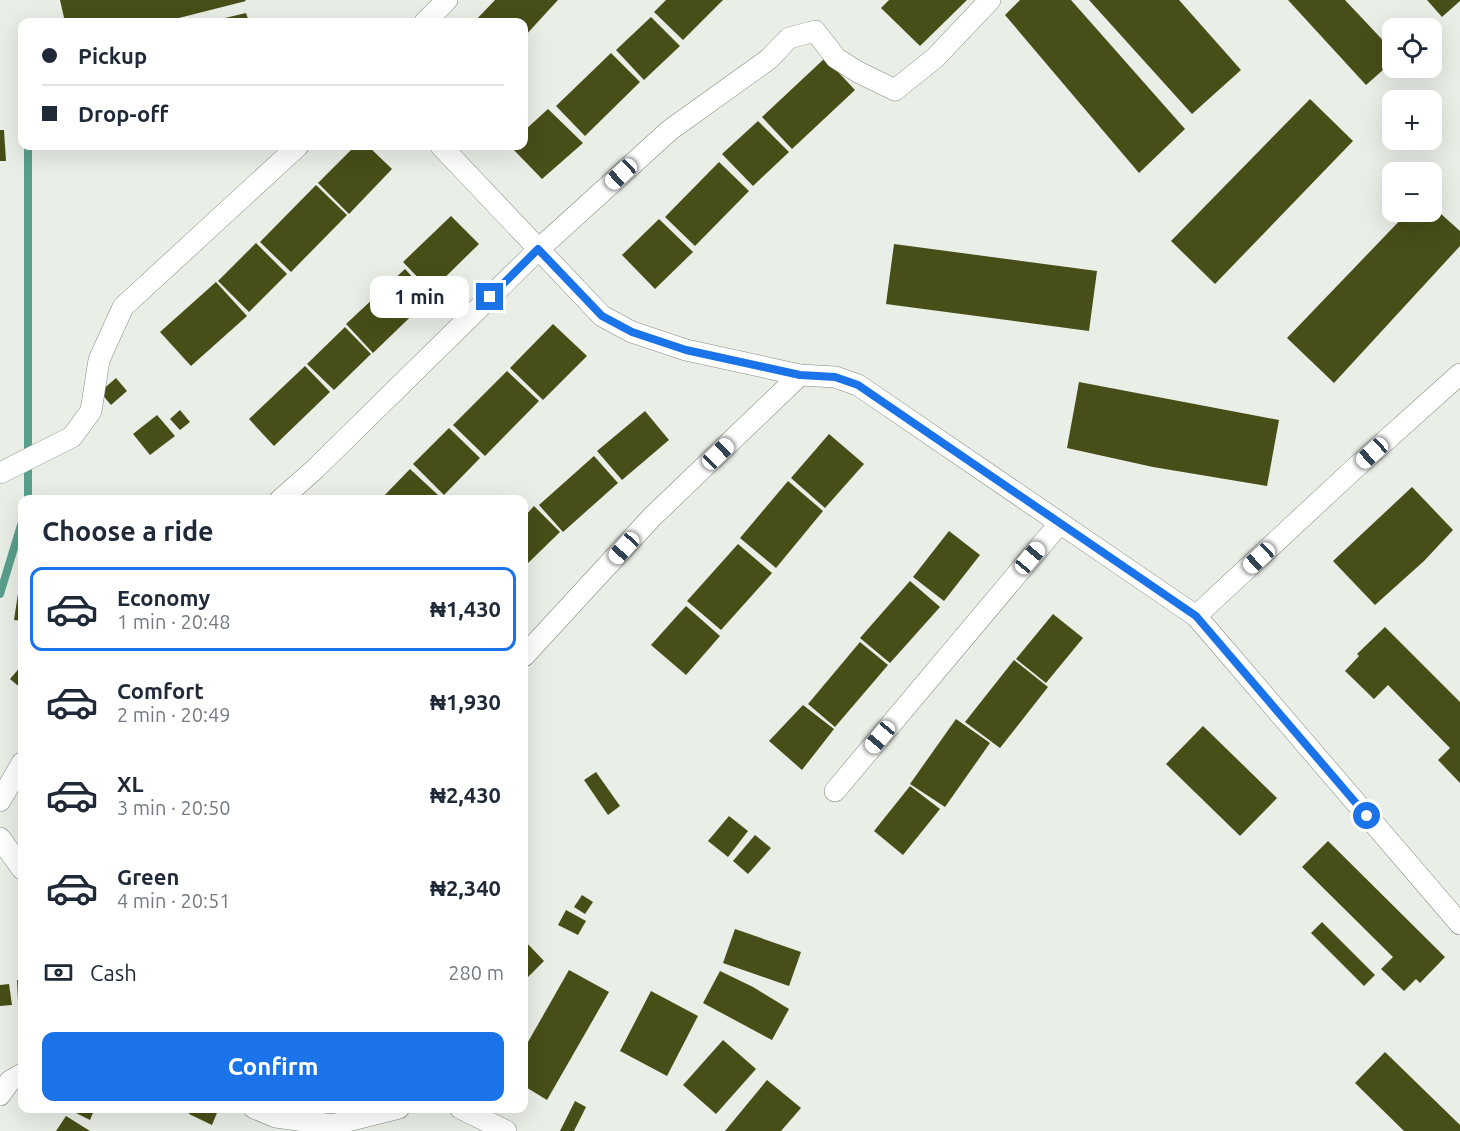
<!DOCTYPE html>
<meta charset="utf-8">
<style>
:root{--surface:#fff;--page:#f2f2f3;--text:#1f2937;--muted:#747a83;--line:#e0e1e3;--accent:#1a73e8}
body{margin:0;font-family:Ubuntu,sans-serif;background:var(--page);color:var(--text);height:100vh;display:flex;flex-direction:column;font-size:22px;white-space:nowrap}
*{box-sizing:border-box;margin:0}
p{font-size:20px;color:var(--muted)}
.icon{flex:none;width:33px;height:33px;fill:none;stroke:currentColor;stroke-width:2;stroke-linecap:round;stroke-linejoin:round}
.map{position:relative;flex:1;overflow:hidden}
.panel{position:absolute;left:18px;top:495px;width:510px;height:618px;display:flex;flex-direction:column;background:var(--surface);border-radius:12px;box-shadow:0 6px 24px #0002}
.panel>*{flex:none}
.guide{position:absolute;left:18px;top:18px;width:510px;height:132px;border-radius:12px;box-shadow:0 6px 24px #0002;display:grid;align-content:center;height:132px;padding:0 24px;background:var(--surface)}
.controls{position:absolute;left:1382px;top:18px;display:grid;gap:12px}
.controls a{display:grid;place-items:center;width:60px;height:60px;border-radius:12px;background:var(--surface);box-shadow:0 6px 24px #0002;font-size:30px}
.end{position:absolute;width:27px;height:27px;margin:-14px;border:8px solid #1a73e8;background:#fff;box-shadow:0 0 0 3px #fff}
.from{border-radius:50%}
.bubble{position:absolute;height:42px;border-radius:12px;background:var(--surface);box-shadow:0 6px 24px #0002;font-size:20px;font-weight:600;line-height:42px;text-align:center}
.car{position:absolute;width:18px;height:36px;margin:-18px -9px;border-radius:8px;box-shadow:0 0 4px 2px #0007;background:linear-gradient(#fff 24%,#345 0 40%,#fff 0 76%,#345 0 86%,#fff 0)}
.guide b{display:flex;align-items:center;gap:21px;height:57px;font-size:22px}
.guide b+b{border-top:2px solid var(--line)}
.guide i{width:15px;height:15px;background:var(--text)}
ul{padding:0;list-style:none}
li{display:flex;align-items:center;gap:18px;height:84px;margin:0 12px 9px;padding:0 12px;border:3px solid transparent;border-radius:12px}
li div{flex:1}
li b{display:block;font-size:22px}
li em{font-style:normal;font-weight:600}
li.selected{border-color:var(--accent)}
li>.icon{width:54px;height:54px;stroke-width:1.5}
h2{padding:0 24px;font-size:27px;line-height:72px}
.pay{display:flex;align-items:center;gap:15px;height:66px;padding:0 24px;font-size:22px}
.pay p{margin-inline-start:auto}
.primary-button{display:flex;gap:12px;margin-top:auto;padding:12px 24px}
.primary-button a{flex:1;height:69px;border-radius:12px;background:var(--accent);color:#fff;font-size:24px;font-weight:600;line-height:69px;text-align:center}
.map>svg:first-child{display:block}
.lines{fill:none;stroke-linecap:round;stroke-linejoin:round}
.stream{stroke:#599f8b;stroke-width:8}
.building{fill:#484e17}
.street-casing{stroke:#858a82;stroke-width:22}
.street{stroke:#fff;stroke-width:21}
.route{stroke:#1a73e8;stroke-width:8}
</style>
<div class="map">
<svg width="1460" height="1131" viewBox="0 0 1460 1131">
<rect width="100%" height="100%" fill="#e9eee6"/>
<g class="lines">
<g class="stream">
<path d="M28 146V500"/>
<path d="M0 594 22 522"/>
</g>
</g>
<g class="building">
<path d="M60 0H245L246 1 163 22H65Z"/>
<path d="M495 0H558L524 37V22H474Z"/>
<path d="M666 0H723L683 40 654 12Z"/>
<path d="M889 0H967L920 46 881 8Z"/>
<path d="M1020 0H1071L1185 129 1139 173 1005 15Z"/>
<path d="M1089 0H1179L1241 70 1192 114Z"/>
<path d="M1288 0H1345L1392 50V62L1366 85Z"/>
<path d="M1427 0H1460V1L1442 17Z"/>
<path d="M246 13 249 22H208Z"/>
<path d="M651 17 680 46 644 80 616 50Z"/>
<path d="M611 53 640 82 585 136 556 106Z"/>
<path d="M825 58 855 90 792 149 762 117Z"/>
<path d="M1310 99 1353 141 1215 284 1171 241Z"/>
<path d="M548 109 583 143 542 179 510 146H524V131Z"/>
<path d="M758 121 789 152 753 186 722 154Z"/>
<path d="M0 130H4L6 161H0Z"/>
<path d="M355 146H368L392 169 349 214 318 183Z"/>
<path d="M719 162 749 191 695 246 665 217Z"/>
<path d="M316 185 347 215 291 272 260 242Z"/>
<path d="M1431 205 1460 231V246L1334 383 1287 338 1408 212H1431Z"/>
<path d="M451 216 479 244 431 291 403 262Z"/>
<path d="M659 219 693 252 655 289 622 255Z"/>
<path d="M256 243 287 274 249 312 218 281Z"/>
<path d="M894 244 1097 271 1089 331 886 304Z"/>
<path d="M405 269 431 297 373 353 346 324Z"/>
<path d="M216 282 247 316 191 366 160 332Z"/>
<path d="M553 324 587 356 543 400 510 368Z"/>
<path d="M345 327 371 354 334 390 307 364Z"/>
<path d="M305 366 330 392 274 446 249 419Z"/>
<path d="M507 371 539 401 485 456 453 425Z"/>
<path d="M116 378 127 391 111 405 100 392Z"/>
<path d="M1079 382 1279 420 1267 486 1153 467 1067 448Z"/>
<path d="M180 410 190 422 180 430 170 419Z"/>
<path d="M645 411 669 440 622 480 597 451Z"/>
<path d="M157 415 175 436 150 455 133 434Z"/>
<path d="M449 428 480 458 444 495 413 464Z"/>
<path d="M829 434 864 464 825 508 791 478Z"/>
<path d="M594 456 618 483 563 532 539 505Z"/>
<path d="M410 469 438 495 434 500H380Z"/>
<path d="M788 481 823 511 776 568 740 538Z"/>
<path d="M1412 487 1453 530 1424 561 1375 605 1333 561Z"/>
<path d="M534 506 560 532 524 567V517Z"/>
<path d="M949 531 980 555 944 601 913 577Z"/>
<path d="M738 544 772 573 721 630 687 601Z"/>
<path d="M910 581 940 607 890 663 860 638Z"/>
<path d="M19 587H22V621L14 620Z"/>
<path d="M686 606 720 636 686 675 651 645Z"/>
<path d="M1053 614 1083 638 1046 683 1016 659Z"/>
<path d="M1385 627 1460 702V783L1438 760 1450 748 1388 685 1374 699 1345 671 1359 656 1357 654Z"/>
<path d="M860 642 888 665 835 727 808 704Z"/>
<path d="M1014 660 1048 687 1000 748 965 722Z"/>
<path d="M22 665V689L10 679Z"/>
<path d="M803 705 834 729 802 770 769 741Z"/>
<path d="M956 719 990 743 945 807 910 784Z"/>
<path d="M1203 726 1277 798 1240 836 1166 764Z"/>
<path d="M596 772 620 806 608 815 584 780Z"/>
<path d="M910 786 940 809 903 855 874 831Z"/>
<path d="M729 816 748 831 728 857 708 841Z"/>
<path d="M755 835 771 848 748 874 733 861Z"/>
<path d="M1328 841 1445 957 1420 983 1416 979 1404 991 1381 969 1393 957 1302 867Z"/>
<path d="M582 895 593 902 585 914 574 907Z"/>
<path d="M566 910 586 921 578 935 558 925Z"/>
<path d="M1322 922 1375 975 1364 986 1311 933Z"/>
<path d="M735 929 801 952 789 986 723 963Z"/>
<path d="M524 940 544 961 524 981Z"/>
<path d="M569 970 609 992 547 1100 524 1086V1049Z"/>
<path d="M720 971 753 987 789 1009 772 1040 703 1003Z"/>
<path d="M17 980H22V1001H18Z"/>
<path d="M9 984 12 1005 0 1006V985Z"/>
<path d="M651 991 698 1016 667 1076 620 1051Z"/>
<path d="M723 1040 756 1069 716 1114 683 1085Z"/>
<path d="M1385 1052 1460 1125V1131H1404L1355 1083Z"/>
<path d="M767 1080 801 1108 781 1131H725Z"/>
<path d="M575 1101 586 1107 574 1131H560Z"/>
<path d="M66 1108H95L90 1120Z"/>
<path d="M192 1108H219L212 1125 189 1114Z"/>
<path d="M66 1116 90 1131H56Z"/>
</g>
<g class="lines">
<defs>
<g id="street">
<path d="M425 22 447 0"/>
<path d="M441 146 602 316 632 332 686 350 800 375 835 377 858 385 1196 616 1460 924"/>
<path d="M0 473 72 437 91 411 99 360 123 307 298 146"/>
<path d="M280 500 314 470 539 249 670 130 769 59 789 38 815 31 836 58 858 72 895 90 935 58 990 0"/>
<path d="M1196 616 1354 469 1460 374"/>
<path d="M524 656 652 517 800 375"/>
<path d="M835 791 1060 523"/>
<path d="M0 801 22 763"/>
<path d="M0 838 22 869"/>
<path d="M0 1095 10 1081 22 1074"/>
<path d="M254 1108 276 1117 332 1125 399 1108"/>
<path d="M460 1108 506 1131"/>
</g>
</defs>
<use href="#street" class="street-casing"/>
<use href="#street" class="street"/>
</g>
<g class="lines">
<path class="route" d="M490 297 538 249 602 316 632 332 686 350 800 375 835 377 858 385 1196 616 1367 816"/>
</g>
</svg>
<div class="controls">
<a><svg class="icon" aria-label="locate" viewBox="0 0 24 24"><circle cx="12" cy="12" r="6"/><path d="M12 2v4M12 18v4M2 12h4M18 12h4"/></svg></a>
<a>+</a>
<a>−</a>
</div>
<i class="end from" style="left:1367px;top:816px"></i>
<i class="end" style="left:490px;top:297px"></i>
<div class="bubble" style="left:370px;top:276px;width:99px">1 min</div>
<i class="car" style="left:621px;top:174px;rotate:227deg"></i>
<i class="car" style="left:1372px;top:453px;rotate:228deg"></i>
<i class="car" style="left:718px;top:454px;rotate:46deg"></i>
<i class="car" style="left:624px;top:548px;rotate:222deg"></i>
<i class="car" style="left:1030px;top:558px;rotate:40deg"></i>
<i class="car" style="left:1259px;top:558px;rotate:227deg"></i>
<i class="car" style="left:880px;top:737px;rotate:220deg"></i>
<div class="guide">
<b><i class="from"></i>Pickup</b>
<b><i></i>Drop-off</b>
</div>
<section class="panel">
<h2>Choose a ride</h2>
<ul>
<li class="selected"><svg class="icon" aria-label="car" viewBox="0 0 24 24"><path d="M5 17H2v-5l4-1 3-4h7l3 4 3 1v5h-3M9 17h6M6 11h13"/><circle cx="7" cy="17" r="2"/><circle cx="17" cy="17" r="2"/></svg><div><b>Economy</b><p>1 min · 20:48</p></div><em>₦1,430</em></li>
<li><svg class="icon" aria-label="car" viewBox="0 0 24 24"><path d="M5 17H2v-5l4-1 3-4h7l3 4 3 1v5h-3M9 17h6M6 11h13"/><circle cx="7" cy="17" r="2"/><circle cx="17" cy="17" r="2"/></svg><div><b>Comfort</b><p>2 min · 20:49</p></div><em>₦1,930</em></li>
<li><svg class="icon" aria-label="car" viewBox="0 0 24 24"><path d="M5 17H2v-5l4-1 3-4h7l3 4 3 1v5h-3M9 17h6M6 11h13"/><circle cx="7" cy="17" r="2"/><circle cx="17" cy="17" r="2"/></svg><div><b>XL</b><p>3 min · 20:50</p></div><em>₦2,430</em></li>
<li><svg class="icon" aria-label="car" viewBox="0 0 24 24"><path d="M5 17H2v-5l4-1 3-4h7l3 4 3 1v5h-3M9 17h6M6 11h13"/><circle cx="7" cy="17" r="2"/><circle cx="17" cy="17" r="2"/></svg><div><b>Green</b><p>4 min · 20:51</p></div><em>₦2,340</em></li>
</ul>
<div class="pay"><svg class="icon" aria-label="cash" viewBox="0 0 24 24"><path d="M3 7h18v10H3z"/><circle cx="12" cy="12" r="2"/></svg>Cash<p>280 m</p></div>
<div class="primary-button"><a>Confirm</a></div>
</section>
</div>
